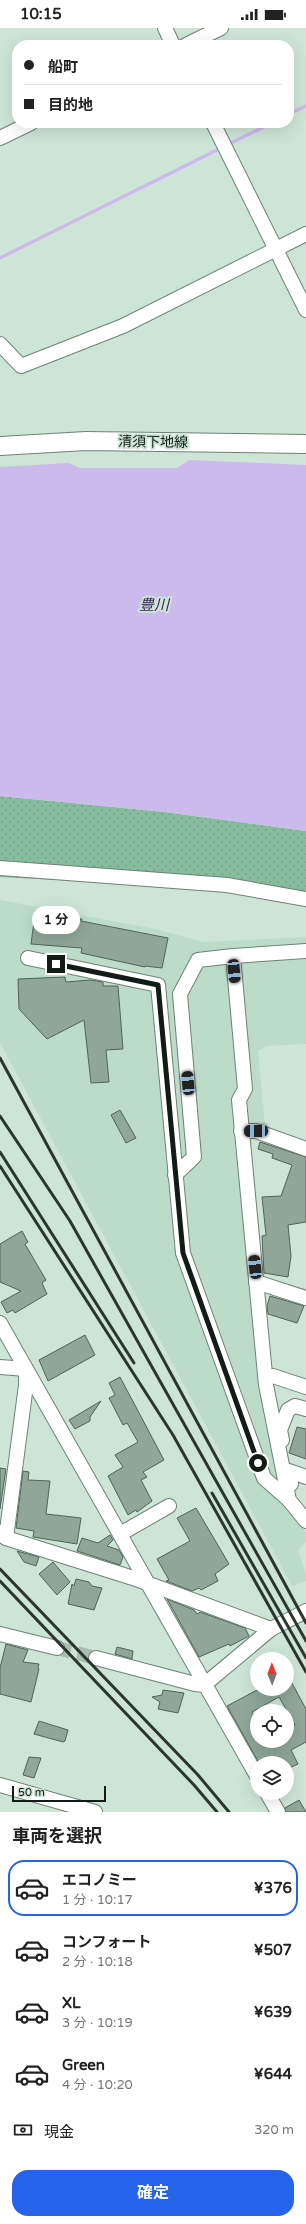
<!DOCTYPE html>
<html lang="ja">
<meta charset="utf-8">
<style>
:root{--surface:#fff;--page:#f6f6f6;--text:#222;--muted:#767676;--line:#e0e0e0;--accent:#2563eb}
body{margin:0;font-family:"Varela Round","Noto Sans JP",sans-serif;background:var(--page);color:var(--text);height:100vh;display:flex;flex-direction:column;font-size:15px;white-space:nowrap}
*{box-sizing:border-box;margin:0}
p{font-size:13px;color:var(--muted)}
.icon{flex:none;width:22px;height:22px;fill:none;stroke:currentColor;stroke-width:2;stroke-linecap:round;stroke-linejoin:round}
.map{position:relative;height:1784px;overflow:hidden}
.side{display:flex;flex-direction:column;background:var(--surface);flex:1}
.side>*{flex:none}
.hud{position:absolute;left:12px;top:12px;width:282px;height:88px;border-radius:16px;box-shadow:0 4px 16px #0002;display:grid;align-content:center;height:88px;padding:0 12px;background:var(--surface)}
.needle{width:26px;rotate:359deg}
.controls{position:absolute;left:250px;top:1624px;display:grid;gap:8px}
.controls a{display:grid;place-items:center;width:44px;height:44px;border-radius:50%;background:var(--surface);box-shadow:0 4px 16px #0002;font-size:20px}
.scale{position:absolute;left:12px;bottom:10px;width:94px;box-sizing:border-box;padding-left:4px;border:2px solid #131b16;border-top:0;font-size:11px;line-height:14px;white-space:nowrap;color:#131b16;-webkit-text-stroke:3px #cde5d7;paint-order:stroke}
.end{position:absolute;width:18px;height:18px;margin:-9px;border:5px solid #131b16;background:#fff;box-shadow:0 0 0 2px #fff}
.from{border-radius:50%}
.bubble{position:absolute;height:28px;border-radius:14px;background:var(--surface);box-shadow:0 4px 16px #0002;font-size:13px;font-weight:700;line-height:28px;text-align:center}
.car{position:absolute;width:12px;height:24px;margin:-12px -6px;border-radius:5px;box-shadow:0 0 3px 1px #0007;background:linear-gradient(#222 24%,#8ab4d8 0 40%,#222 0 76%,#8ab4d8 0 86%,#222 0)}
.hud b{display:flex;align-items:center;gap:14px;height:38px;font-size:15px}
.hud b+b{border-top:1px solid var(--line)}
.hud i{width:10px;height:10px;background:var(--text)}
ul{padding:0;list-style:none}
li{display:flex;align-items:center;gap:12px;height:56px;margin:0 8px 6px;padding:0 4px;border:2px solid transparent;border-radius:16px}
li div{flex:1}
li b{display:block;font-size:15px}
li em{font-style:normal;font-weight:700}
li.active{border-color:var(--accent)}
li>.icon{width:36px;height:36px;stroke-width:1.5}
h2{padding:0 12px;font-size:18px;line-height:48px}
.pay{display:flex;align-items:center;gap:10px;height:44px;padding:0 12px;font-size:15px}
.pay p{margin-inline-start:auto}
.cta{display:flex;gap:8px;margin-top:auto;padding:8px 12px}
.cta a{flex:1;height:46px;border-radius:16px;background:var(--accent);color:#fff;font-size:16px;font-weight:700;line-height:46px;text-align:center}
.status{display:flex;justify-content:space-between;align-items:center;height:28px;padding:0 20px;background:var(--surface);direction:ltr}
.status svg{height:11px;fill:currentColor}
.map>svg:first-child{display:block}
.built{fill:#bcdcc9}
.park{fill:url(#park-dots)}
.water{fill:#cdbaec}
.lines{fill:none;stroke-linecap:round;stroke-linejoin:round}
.stream{stroke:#cdbaec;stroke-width:3.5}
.building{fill:#8fa699;stroke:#4f6458;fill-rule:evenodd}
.minor-tunnel{stroke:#a8bdb0;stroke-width:14;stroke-dasharray:14 7;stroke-linecap:butt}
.minor-casing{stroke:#6d8376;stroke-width:16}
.major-casing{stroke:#6d8376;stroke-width:20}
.minor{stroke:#fff;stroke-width:14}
.major{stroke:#fff;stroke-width:18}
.rail{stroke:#2b362f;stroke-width:3}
.route{stroke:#131b16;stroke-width:5}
.labels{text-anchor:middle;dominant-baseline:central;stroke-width:4;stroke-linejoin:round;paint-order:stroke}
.street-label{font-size:14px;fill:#131b16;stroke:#cde5d7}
.water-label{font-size:15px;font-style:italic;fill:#371a55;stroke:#cde5d7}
</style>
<div class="status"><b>10:15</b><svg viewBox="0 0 49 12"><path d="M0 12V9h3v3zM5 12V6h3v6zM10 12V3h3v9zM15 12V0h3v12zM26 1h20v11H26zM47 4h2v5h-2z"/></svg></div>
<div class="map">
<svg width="306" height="1784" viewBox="0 0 306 1784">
<defs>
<pattern id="park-dots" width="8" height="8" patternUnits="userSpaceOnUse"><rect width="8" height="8" fill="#85bd9e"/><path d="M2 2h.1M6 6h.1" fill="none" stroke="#72a287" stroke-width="1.8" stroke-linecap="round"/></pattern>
</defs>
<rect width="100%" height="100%" fill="#cde5d7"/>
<path class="built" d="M0 872 156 901 203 914 306 909V1016L267 1018 258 1023 265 1097 239 1099 284 1473 306 1505V1514L298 1522 306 1546V1553L292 1558 0 1015Z"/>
<path class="park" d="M0 768 165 784 306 803V865L0 849Z"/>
<path class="water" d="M189 432 306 437V803L165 784 0 768V439L68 435 80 440H177Z"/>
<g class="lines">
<g class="stream">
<path d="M289 86 306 78"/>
<path d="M231 115 272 95"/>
<path d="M0 230 221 120"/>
</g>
</g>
<g class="building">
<path d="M35 886 82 891 81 893 168 910 162 940 145 938V939L81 925 82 920 31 916Z"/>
<path d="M65 949 66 954 90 952 103 954V958H118L123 1021 106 1022 109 1054 91 1055 84 992 47 1011 19 981 18 951Z"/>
<path d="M120 1082 136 1110 126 1115 111 1087Z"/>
<path d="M260 1114 306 1129V1194L288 1197 291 1228 288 1249 264 1245 262 1208 266 1207 262 1169 281 1168 292 1137 272 1130 273 1126 258 1121Z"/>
<path d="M22 1203 28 1214 25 1216 46 1252 42 1255 47 1266 15 1285 13 1282 7 1285 1 1274 21 1263 0 1254V1216Z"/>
<path d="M270 1268 304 1278 297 1295 268 1286 267 1278Z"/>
<path d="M85 1307 95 1327 48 1353 39 1332Z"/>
<path d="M120 1349 164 1432 143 1444 147 1449 141 1452 152 1473 137 1484 136 1482 128 1487 108 1448 123 1439 115 1427 138 1414 127 1395 123 1397 109 1370 115 1367 109 1355Z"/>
<path d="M101 1373 90 1389V1393L75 1401 69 1392Z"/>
<path d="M297 1399 306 1401V1431L289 1425Z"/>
<path d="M0 1440 6 1441 0 1481Z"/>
<path d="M23 1443 29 1444 28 1452 50 1453 46 1486 81 1490 77 1516 33 1509 34 1503 16 1500Z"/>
<path d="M196 1480 229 1536 215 1546 218 1553 201 1562 199 1560 192 1563 166 1553 169 1552 157 1531 190 1513 177 1490Z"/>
<path d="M110 1507 113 1512 107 1518 119 1522 123 1529 120 1537 77 1523 82 1510 98 1515Z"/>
<path d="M17 1523 39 1529 36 1538 24 1534Z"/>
<path d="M53 1534 70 1554 57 1567 39 1546Z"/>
<path d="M76 1551 89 1554 92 1558 102 1560 94 1582 68 1576 72 1556 74 1558Z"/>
<path d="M167 1571 194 1582 197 1586 200 1584 245 1600 249 1608 230 1618 229 1616 199 1629Z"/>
<path d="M6 1616 28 1622 23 1634 39 1636 38 1640 39 1641 31 1674 0 1666V1640Z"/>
<path d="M117 1619 133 1623 132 1631 115 1626Z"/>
<path d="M287 1646 306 1681V1714L291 1722 298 1736 287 1741V1735H259L227 1678 259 1661H287ZM279 1669 295 1697 287 1701V1713H257V1692L252 1684Z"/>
<path d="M163 1662 184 1665 178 1685 158 1681 160 1674 152 1669 162 1667Z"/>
<path d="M39 1693 68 1702 65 1713 63 1714 34 1706Z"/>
<path d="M29 1729 41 1730 34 1750 23 1747Z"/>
<path d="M299 1772 306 1784H286L285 1780Z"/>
</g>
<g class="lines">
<path class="minor-tunnel" d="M57 1620 96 1630"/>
<defs>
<g id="minor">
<path d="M165 0 173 17"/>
<path d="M186 17 221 0"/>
<path d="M213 95 306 282"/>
<path d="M0 110 31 95"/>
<path d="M0 316 21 338 123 298 306 206"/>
<path d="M0 840 227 857 306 871"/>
<path d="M233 928 306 923"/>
<path d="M28 930 158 957 183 1225 264 1450 289 1472"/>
<path d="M241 1103H256L306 1121"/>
<path d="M175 1147 194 1129 180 966 198 932 233 928 245 1061 239 1072 266 1357 289 1472 306 1493"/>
<path d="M256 1254 306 1270"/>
<path d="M0 1295 257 1748"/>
<path d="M0 1339 26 1341V1357L6 1510"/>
<path d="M273 1348 306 1359"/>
<path d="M282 1412 280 1402 288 1382 295 1378 306 1381"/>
<path d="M291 1456 289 1443 306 1449"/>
<path d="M0 1504 6 1510 133 1550 271 1601"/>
<path d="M120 1506 169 1478"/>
<path d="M0 1606 57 1620"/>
<path d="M96 1630 195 1656 204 1657 271 1601 306 1583"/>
<path d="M0 1757 95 1784"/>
<path d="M267 1765 278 1784"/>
</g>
<path id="major" d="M0 418 86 413 306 416"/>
</defs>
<use href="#minor" class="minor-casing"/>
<use href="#major" class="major-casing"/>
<use href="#minor" class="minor"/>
<use href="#major" class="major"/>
<g class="rail">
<path d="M0 1030 306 1595"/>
<path d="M0 1088 70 1193 306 1613"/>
<path d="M0 1124 134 1335"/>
<path d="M0 1138 173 1407 306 1644"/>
<path d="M212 1465 306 1630"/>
<path d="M0 1541 198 1747 229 1784"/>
<path d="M0 1553 194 1757 217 1784"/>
</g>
</g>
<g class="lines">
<path class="route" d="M56 936 158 957 183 1225 258 1435"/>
</g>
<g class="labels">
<g class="street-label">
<text transform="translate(153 414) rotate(1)">清須下地線</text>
</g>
<g class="water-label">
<text x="154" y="577">豊川</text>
</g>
</g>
</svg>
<div class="controls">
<a><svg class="needle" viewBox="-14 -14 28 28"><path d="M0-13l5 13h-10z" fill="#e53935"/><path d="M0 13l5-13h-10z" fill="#767676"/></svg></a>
<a><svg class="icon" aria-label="locate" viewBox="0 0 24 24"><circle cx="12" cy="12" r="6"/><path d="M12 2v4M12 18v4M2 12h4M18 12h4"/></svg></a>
<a><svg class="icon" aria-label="layers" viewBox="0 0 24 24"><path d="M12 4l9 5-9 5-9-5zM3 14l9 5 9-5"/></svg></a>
</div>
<div class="scale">50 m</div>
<i class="end from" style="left:258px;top:1435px"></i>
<i class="end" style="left:56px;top:936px"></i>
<div class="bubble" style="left:32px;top:878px;width:48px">1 分</div>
<i class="car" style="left:234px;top:943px;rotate:175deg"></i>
<i class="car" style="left:188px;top:1055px;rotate:355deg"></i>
<i class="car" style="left:256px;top:1103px;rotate:269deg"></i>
<i class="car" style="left:255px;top:1239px;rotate:354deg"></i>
<div class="hud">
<b><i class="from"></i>船町</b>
<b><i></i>目的地</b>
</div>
</div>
<section class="side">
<h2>車両を選択</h2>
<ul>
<li class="active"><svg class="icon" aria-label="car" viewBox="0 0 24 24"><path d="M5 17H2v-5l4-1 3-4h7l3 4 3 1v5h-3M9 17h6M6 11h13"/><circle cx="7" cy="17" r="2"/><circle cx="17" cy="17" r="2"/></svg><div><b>エコノミー</b><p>1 分 · 10:17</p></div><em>¥376</em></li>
<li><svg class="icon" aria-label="car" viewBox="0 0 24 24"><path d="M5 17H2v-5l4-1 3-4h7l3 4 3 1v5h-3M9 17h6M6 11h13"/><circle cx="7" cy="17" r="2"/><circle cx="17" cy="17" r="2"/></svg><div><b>コンフォート</b><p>2 分 · 10:18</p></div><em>¥507</em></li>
<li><svg class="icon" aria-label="car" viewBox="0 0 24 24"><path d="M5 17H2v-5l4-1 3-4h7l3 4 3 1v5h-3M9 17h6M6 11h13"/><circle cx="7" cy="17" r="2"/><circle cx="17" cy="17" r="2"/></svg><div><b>XL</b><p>3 分 · 10:19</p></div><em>¥639</em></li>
<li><svg class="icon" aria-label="car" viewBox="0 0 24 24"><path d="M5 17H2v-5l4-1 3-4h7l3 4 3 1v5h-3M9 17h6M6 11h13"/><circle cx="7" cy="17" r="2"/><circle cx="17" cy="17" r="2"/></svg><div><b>Green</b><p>4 分 · 10:20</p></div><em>¥644</em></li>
</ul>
<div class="pay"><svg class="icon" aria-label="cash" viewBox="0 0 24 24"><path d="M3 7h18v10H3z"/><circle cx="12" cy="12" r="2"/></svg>現金<p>320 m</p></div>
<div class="cta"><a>確定</a></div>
</section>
